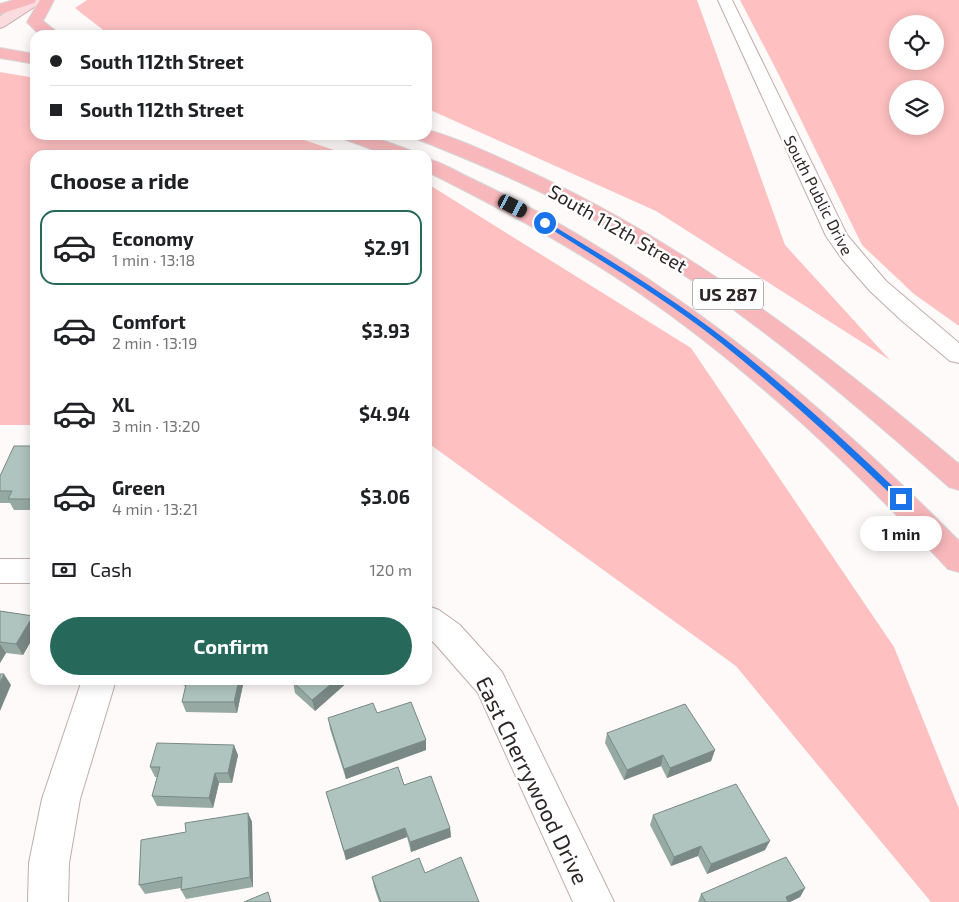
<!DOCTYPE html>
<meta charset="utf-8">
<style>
:root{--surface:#fff;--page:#f2f2f2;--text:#202124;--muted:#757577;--line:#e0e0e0;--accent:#26695a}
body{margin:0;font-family:"Exo 2",sans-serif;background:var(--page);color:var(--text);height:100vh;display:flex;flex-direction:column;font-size:19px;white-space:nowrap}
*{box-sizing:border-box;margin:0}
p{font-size:16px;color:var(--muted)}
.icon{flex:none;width:28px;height:28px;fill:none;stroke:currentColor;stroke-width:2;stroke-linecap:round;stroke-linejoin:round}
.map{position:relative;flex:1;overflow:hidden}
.panel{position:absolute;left:30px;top:150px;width:402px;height:535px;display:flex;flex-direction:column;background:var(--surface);border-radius:15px;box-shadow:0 2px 12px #0003}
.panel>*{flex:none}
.top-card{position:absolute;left:30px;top:30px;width:402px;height:110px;border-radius:15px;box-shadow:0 2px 12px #0003;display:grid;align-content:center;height:110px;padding:0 20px;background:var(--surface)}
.fabs{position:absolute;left:889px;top:15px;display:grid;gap:10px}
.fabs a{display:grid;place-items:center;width:55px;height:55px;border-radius:50%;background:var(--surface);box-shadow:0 2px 12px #0003;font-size:25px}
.end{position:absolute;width:22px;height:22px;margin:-11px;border:6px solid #1a73e8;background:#fff;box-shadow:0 0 0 2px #fff}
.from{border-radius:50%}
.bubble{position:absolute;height:35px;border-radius:18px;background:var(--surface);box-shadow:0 2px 12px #0003;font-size:16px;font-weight:700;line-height:35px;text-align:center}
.car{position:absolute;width:15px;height:30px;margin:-15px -8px;border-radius:6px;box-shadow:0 0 4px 1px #0007;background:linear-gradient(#222 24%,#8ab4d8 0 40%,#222 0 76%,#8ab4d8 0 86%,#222 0)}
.top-card b{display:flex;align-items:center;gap:18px;height:48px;font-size:19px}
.top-card b+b{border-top:1px solid var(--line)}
.top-card i{width:12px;height:12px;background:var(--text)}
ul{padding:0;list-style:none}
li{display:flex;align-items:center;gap:15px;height:75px;margin:0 10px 8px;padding:0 10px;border:2px solid transparent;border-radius:15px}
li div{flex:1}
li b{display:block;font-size:19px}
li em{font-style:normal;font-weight:700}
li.selected{border-color:var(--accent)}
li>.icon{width:45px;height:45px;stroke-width:1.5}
h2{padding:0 20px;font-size:22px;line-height:60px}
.pay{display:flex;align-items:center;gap:12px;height:55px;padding:0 20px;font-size:19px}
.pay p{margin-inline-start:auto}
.cta{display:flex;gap:10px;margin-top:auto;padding:10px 20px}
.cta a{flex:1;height:58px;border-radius:30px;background:var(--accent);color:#fff;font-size:20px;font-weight:700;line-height:58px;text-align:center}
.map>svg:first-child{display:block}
.green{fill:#fec0c1;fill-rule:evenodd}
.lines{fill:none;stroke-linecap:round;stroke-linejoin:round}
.street-casing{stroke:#c2acac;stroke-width:2}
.secondary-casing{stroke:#c2acac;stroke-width:2}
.primary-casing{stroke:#d9d8d8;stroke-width:2}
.street{fill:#fff;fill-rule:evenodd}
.secondary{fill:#fbdbdd;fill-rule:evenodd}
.primary{fill:#f7b7bb;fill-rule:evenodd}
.wall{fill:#96a9a3}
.shaded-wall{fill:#7a8985}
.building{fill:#afc4be;stroke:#7a8985}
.route{fill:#1a73e8}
.labels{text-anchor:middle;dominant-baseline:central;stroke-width:5;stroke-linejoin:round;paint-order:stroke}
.far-street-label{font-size:16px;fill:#2e2626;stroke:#fff}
.shield{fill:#fff;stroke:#6d6767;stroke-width:1}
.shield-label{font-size:18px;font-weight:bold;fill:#2e2626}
.street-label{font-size:19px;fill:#2e2626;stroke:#fff}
.near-street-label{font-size:22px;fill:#2e2626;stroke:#fff}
</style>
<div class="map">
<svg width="959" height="902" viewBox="0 0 959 902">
<rect width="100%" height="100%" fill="#fefafa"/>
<g class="green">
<path d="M87 0H697L785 245 890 360 656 211 428 109V35H118L107 33 75 8Z"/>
<path d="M740 0H959V326L914 294 862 245 780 77ZM898 24H935V61H898ZM898 89H935V126H898Z"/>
<path d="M0 72 35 78V135H289L349 155H35V425H0Z"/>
<path d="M428 184 691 348 894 647 959 809V902H931L736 666 428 443Z"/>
</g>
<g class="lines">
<defs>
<g id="street">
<path d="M718 0H732L847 235 886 281 959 343V363L950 361 901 320 870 291 842 259 826 236Z"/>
<rect x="0" y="559" width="35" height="24"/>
<path d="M428 606 439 610 460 625 502 672 614 902H573L478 693 436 645 428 637Z"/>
<path d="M82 680H116L80 799 69 863 68 902H28L29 863 42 799Z"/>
</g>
<path id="secondary" d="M28 0H45L5 26 0 28V16Z"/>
<g id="primary">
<path d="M14 0H36L34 3 0 14V4Z"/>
<path d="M40 0H54L43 21 61 35H40L27 22Z"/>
<path d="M0 48 35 54V64L0 58Z"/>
<path d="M428 130C466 141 507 161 543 178 696 251 830 355 959 464V490L949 487C830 381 706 277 563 203 516 179 467 159 417 139L415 135H428Z"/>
<path d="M342 135H368L412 151 415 155H387L344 139Z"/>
<path d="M428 159C441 162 454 170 466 176 491 188 516 200 540 213 697 300 833 413 959 541V572L948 569C853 467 753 371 638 292 571 246 500 208 428 172Z"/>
</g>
</defs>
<use href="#street" class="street-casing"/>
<use href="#secondary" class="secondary-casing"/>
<use href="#primary" class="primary-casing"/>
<use href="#street" class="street"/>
<use href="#secondary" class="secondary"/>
<use href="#primary" class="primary"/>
</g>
<g class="wall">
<path d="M35 446V510H14L10 503H0V476Z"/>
<path d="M0 611 33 616 35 619V634L23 655 6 653 0 663Z"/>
<path d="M181 680H244L237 713 186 712 182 702 186 686H184Z"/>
<path d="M350 680 315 711 295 693 293 682Z"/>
<path d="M377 713 426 750 346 779 330 729 328 718Z"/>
<path d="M607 733 715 750 711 761 667 778 661 766 624 780 605 743Z"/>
<path d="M238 755 232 783H219L213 808 157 806 152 796 157 777H155L150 767Z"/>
<path d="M404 785 450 828 451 837 411 852 407 837 346 860 326 792Z"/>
<path d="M248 813 252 822 253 887 186 899 181 890V888L145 894 139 885 186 832Z"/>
<path d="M653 815 765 850 707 874 698 856 671 866 650 825Z"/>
<path d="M425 873 479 902H379L374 887 372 877Z"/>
<path d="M805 888 800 897 790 902H698L701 894Z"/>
</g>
<g class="shaded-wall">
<path d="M33 616 35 619V634L23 655 16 644Z"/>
<path d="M0 644 6 653 0 663Z"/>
<path d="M4 674 11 685 0 711V683Z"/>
<path d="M239 680H244L237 713 234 702Z"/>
<path d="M336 680H350L315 711 312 700Z"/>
<path d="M426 740V750L346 779 344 769Z"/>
<path d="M234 745 238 755 232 783 228 773Z"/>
<path d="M715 750 711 761 667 778 670 768Z"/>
<path d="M663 755 661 766 624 780 627 770Z"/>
<path d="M215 773 219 783 213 808 209 798Z"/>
<path d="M248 813 252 822 253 887 250 877Z"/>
<path d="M405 828 407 837 346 860 344 851Z"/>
<path d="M450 828 451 837 411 852 410 842Z"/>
<path d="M770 841 765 850 707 874 711 864Z"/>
<path d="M701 846 698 856 671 866 674 857Z"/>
<path d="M805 888 800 897 790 902H783L786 897Z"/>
</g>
<g class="building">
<path d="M14 446H35V499H8L12 491H0V476Z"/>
<path d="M0 611 33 616 16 644 0 642Z"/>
<path d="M0 674H4L0 683Z"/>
<path d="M187 680H239L234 702H182Z"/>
<path d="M296 680H336L312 700 293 682Z"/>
<path d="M411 702 426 740 344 769 328 718 373 703 377 713Z"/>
<path d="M685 704 715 750 670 768 663 755 627 770 607 733Z"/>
<path d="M157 743 234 745 228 773H215L209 798 152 796 160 767H150Z"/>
<path d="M398 767 404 785 431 776 450 828 410 842 405 828 344 851 326 792Z"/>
<path d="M736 784 770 841 711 864 701 846 674 857 653 815Z"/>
<path d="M248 813 250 877 181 890 182 877 139 885 141 840 186 832 185 823Z"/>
<path d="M461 857 479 902H381L372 877 419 858 425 873Z"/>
<path d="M786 857 805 888 786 897 788 902H706L701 894Z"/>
<path d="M268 892 271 902H244Z"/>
</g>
<path class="route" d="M543 222H547C608 259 668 295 725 339 788 388 846 442 904 497V501H898C841 446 782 392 720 342 664 298 603 262 543 224Z"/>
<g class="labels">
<g class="far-street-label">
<text transform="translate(819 195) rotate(63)">South Public Drive</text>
</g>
<rect class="shield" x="693" y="278.5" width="70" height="31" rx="4"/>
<g class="shield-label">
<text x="728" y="294">US 287</text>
</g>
<g class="street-label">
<text transform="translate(618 228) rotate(30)">South 112th Street</text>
</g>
<g class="near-street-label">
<text transform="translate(533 780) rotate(64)">East Cherrywood Drive</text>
</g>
</g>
</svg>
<div class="fabs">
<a><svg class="icon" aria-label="locate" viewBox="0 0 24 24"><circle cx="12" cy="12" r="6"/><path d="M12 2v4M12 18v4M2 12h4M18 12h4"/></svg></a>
<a><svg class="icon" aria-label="layers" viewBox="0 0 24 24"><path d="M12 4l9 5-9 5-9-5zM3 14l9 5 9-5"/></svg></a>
</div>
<i class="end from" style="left:545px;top:223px"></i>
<i class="end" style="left:901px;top:499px"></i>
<div class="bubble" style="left:860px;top:516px;width:82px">1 min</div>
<i class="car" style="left:513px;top:206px;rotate:117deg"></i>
<div class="top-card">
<b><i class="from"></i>South 112th Street</b>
<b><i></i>South 112th Street</b>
</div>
<section class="panel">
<h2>Choose a ride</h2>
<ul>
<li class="selected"><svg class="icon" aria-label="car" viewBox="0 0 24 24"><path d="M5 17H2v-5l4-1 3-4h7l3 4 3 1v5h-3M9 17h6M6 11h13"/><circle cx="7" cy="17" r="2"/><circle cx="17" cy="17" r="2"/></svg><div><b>Economy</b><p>1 min · 13:18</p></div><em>$2.91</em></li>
<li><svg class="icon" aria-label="car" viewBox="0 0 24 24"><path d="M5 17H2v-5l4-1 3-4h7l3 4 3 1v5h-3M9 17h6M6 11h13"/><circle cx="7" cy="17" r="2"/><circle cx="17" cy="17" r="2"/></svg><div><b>Comfort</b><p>2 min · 13:19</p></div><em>$3.93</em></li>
<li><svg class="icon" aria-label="car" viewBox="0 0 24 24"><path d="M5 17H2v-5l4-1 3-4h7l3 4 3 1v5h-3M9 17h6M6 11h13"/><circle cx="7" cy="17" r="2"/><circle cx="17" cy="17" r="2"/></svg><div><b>XL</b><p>3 min · 13:20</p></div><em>$4.94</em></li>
<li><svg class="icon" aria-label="car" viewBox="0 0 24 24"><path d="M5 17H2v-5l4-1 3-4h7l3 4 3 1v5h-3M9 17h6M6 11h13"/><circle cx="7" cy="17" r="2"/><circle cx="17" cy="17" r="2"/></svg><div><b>Green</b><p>4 min · 13:21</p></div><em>$3.06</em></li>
</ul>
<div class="pay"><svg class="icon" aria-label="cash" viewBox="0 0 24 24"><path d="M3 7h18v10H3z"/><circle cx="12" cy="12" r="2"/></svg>Cash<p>120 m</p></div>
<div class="cta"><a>Confirm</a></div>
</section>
</div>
